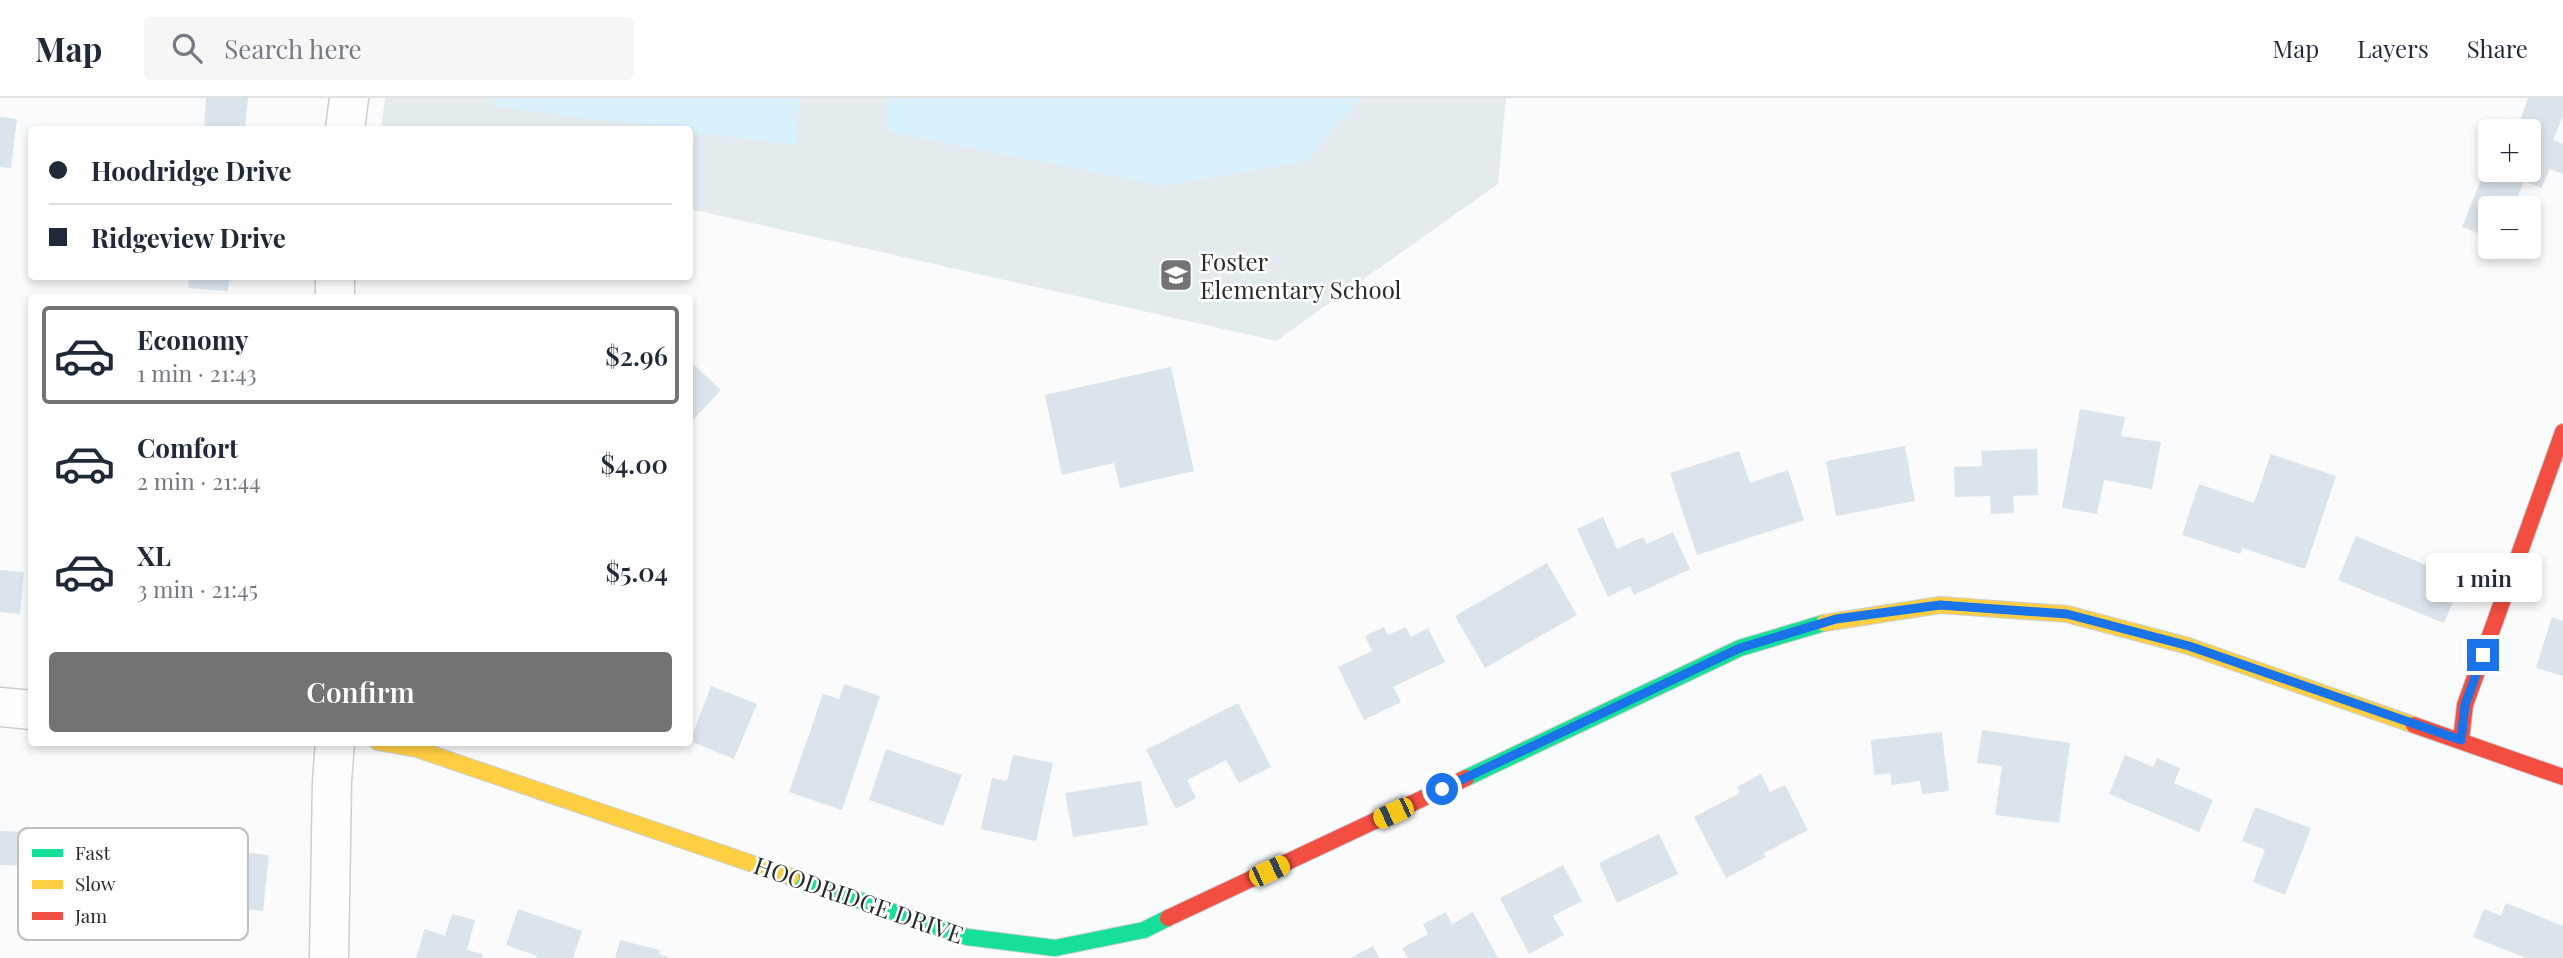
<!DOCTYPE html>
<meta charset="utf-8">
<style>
:root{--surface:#fff;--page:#f6f6f7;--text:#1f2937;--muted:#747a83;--line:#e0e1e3;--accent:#727374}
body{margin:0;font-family:"Playfair Display",serif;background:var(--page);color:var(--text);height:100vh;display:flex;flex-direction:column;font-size:26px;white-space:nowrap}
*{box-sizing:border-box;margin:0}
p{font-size:23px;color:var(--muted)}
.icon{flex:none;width:38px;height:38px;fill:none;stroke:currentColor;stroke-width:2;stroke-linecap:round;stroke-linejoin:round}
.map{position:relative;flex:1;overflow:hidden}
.drawer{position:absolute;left:28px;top:196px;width:665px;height:452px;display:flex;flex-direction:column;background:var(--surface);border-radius:7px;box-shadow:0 4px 10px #0003}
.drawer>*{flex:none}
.top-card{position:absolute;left:28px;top:28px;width:665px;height:154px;border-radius:7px;box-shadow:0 4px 10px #0003;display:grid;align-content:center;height:154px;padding:0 21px;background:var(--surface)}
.controls{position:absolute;left:2478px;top:21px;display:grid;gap:14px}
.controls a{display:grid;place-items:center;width:63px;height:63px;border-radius:7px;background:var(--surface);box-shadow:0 4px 10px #0003;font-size:35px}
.end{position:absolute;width:32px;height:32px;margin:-16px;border:9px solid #1a73e8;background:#fff;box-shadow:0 0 0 4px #fff}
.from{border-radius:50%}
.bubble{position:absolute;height:49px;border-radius:7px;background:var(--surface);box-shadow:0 4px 10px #0003;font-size:23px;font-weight:600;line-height:49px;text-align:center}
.car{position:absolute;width:21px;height:42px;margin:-21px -10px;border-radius:9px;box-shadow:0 0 5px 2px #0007;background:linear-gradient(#f5c518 24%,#345 0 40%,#f5c518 0 76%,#345 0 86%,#f5c518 0)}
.top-card b{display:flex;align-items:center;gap:24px;height:66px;font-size:26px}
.top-card b+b{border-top:2px solid var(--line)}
.top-card i{width:18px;height:18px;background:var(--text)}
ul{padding:12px 0 0;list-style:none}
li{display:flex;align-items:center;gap:21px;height:98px;margin:0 14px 10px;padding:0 7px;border:4px solid transparent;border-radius:7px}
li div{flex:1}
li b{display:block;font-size:26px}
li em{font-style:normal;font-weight:600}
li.on{border-color:var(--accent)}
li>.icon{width:63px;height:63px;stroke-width:1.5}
.cta{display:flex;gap:14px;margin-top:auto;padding:14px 21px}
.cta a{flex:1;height:80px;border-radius:7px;background:var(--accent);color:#fff;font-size:28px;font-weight:600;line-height:80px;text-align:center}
header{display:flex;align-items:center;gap:42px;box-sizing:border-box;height:98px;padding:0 35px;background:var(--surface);border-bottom:2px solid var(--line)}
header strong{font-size:33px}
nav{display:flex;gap:38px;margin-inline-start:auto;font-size:24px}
.search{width:490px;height:63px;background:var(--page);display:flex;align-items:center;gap:18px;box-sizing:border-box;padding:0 24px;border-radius:7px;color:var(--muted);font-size:26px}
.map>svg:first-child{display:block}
.built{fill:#e4ebee}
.green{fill:#d9f1fd}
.building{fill:#dce4eb}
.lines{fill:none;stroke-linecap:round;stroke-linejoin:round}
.street-casing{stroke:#cccecf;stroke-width:41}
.fast-casing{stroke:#cccecf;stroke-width:18}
.slow-casing{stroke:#cccecf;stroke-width:18}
.jam-casing{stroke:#cccecf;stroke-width:18}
.street{stroke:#fefeff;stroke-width:38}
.fast{stroke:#16e098;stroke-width:16}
.slow{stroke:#ffcf43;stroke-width:16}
.jam{stroke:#f24e42;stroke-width:16}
.route{stroke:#1a73e8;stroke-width:9}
.labels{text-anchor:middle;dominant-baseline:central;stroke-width:5;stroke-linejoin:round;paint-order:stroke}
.poi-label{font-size:24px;fill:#292a2b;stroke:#fff;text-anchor:start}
.street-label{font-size:24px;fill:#292a2b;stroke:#fff}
.key{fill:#fff;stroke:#bfbfbf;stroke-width:2}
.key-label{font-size:19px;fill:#292a2b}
</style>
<header>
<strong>Map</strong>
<div class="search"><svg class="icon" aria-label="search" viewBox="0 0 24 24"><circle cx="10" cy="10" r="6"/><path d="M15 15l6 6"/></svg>Search here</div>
<nav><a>Map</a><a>Layers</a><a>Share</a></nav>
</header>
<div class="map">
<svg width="2563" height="860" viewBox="0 0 2563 860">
<rect width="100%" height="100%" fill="#f9fbfc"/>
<path class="built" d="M385 0H1506L1498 86 1276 243 690 111V32H381Z"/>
<g class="green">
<path d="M494 0H800L794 47 690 34V32L673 31 493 8Z"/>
<path d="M889 0H1360L1307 63 1164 88 885 33Z"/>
</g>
<g class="building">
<path d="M206 0H248L245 32H204Z"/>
<path d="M2528 0H2563V18L2553 42 2563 46V76L2550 71 2541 90 2524 83 2513 110H2490V140L2462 129 2490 59V72H2529V33H2500L2506 20 2519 25Z"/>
<path d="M0 19 17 21 11 70 0 69Z"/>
<path d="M189 178H230L228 193 188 190Z"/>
<path d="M690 263 721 292 690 325Z"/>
<path d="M1171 269 1194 373 1120 390 1114 365 1062 377 1045 297Z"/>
<path d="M2080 311 2125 319 2121 338 2161 344 2152 391 2104 382 2097 416 2062 410Z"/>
<path d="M1905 348 1915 403 1836 418 1826 363Z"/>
<path d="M2037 351 2038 397 2013 398 2014 415 1991 416 1990 398 1955 399 1954 369 1982 368 1981 353Z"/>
<path d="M1739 353 1750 385 1788 372 1804 422 1697 457 1670 375Z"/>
<path d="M2271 356 2336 378 2305 471 2243 450 2240 456 2182 437 2199 386 2254 405Z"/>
<path d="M1603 419 1617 451 1643 439 1647 446 1673 434 1690 471 1634 497 1630 488 1608 499 1577 431Z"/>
<path d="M2356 438 2462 482 2444 525 2338 482Z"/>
<path d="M1547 465 1577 517 1485 570 1455 518Z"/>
<path d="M0 472 24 474 20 516 0 514Z"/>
<path d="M2552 519 2563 523V578L2536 570Z"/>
<path d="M1384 529 1388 537 1406 529 1411 539 1428 530 1445 564 1393 589 1401 604 1364 622 1338 569 1372 553 1365 538Z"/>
<path d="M844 586 880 598 842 712 789 694 823 596 839 601Z"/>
<path d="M711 588 757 606 734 661 690 643Z"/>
<path d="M1238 605 1271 669 1239 685 1226 662 1187 682 1196 700 1176 711 1146 652Z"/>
<path d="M1982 632 2070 645 2059 725 1995 717 2002 668 1977 665Z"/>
<path d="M1942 634 1949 693 1922 696 1920 683 1891 687V675L1874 677 1871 642Z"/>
<path d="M886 651 962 677 943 728 869 702Z"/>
<path d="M1013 657 1053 665 1036 743 981 731 992 680 1007 683Z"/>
<path d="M2125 657 2153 669 2157 660 2180 670 2174 685 2213 702 2199 734 2109 696Z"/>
<path d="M1761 676 1770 694 1785 687 1808 732 1764 755 1766 759 1726 780 1694 719 1740 695 1737 689Z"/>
<path d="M1141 683 1148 727 1073 739 1065 695Z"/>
<path d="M2255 709 2311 730 2285 797 2253 784 2265 752 2242 743Z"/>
<path d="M0 733 30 734 29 768 0 767Z"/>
<path d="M1659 736 1678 776 1617 805 1599 765Z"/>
<path d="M213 751 269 757 263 813 229 809 231 791 209 788Z"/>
<path d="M1563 767 1582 803 1553 818 1564 837 1529 856 1500 800Z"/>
<path d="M2506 805 2563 828V860H2526L2473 839 2484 811 2501 818Z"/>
<path d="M518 811 582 833 573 860H536L537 858 506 847Z"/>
<path d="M1446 814 1452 826 1473 814 1498 860H1408L1402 850 1428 836 1423 826Z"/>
<path d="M452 816 475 822 467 852 483 856 482 860H416L425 831 445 838Z"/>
<path d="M620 842 660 852 659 856 670 860H615Z"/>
<path d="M1373 848 1379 860H1351Z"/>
</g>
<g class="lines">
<defs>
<g id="street">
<path d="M345 32 349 0"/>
<path d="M335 200V178"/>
<path d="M0 609 32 612"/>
<path d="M329 860 332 683 335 644"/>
</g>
<g id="fast">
<path d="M1466 680 1740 550 1824 525"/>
<path d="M791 779 967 839 1055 850 1144 832 1168 820"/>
</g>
<g id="slow">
<path d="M1824 525 1940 507 2067 516 2188 548 2414 627"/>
<path d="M378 644 417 651 791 779"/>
</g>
<g id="jam">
<path d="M2414 627 2563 679"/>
<path d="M2461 642 2465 607 2563 334"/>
<path d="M1168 820 1466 680"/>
</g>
</defs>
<use href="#street" class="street-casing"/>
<use href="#fast" class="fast-casing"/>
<use href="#slow" class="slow-casing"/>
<use href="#jam" class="jam-casing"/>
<use href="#street" class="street"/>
<use href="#fast" class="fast"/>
<use href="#slow" class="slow"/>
<use href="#jam" class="jam"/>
</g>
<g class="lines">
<path class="route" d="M1442 691 1740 550 1836 521 1940 507 2067 516 2189 548 2461 642 2465 607 2483 557"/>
</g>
<defs>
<symbol id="school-square" viewBox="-11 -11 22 22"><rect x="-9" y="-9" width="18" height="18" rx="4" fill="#727374" stroke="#fff"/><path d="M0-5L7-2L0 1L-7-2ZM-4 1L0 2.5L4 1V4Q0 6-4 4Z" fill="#fff"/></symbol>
</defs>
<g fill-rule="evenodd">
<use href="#school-square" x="1157" y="158" width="38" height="38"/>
</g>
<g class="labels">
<g class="poi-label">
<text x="1200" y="163">Foster<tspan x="1200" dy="28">Elementary School</tspan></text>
</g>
<g class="street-label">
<text transform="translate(859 801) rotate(19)">HOODRIDGE DRIVE</text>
</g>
</g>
<rect x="18" y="730" width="230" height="112" rx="10" class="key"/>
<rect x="32" y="751" width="31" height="8" fill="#16e098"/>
<rect x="32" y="782" width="31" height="9" fill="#ffcf43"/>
<rect x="32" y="814" width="31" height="8" fill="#f24e42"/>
<g class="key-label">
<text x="75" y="762">Fast</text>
<text x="75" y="793">Slow</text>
<text x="75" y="825">Jam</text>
</g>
</svg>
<div class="controls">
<a>+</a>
<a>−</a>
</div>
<i class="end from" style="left:1442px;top:691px"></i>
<i class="end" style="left:2483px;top:557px"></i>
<div class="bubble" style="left:2426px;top:455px;width:116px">1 min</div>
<i class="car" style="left:1393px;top:715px;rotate:245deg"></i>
<i class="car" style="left:1269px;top:773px;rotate:65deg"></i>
<div class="top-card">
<b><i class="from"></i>Hoodridge Drive</b>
<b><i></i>Ridgeview Drive</b>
</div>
<section class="drawer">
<ul>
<li class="on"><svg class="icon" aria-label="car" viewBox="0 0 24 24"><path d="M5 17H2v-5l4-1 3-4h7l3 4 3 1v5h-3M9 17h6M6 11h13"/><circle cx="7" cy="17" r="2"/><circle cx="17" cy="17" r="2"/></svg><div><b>Economy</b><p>1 min · 21:43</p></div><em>$2.96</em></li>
<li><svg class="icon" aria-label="car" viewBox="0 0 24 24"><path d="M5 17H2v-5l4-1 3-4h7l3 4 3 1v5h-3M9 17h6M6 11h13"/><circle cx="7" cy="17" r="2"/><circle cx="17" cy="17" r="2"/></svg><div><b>Comfort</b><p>2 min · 21:44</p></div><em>$4.00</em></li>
<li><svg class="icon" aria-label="car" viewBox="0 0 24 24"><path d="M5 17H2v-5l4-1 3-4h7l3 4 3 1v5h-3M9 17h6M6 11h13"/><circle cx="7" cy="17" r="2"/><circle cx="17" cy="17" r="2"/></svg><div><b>XL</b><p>3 min · 21:45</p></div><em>$5.04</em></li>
</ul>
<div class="cta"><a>Confirm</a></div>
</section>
</div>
